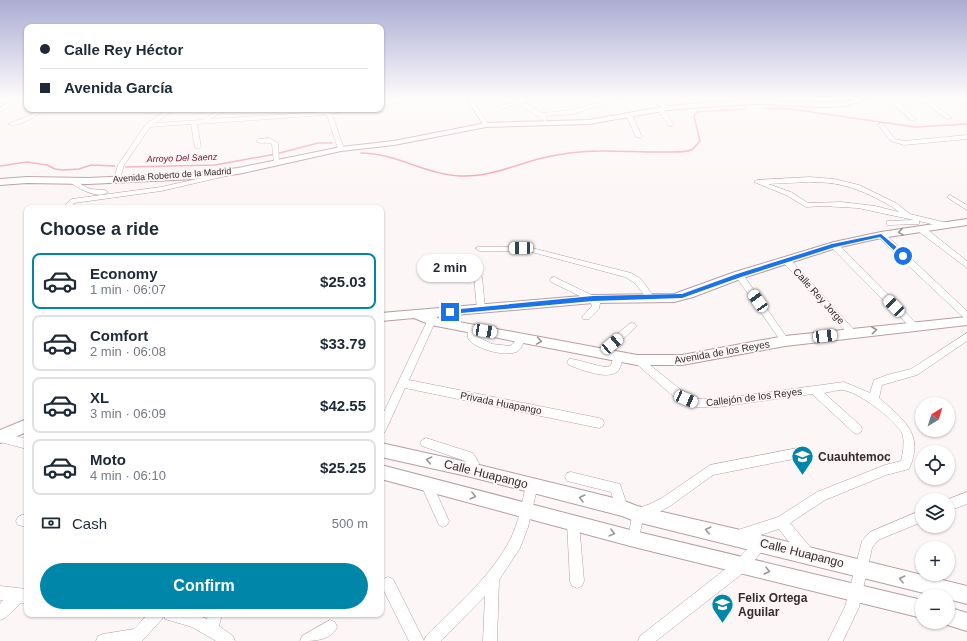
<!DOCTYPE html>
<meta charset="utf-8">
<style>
:root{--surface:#fff;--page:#f2f2f3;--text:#1f2937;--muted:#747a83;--line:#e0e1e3;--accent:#0086a8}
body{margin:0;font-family:Arial,sans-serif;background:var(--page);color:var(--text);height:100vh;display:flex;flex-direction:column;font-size:15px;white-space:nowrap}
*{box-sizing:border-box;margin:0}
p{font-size:13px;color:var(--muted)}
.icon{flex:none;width:22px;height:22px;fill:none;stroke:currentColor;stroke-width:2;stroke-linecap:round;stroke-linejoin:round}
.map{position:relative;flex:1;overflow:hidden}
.sheet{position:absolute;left:24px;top:205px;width:360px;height:412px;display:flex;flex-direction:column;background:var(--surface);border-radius:8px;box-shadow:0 1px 3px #0004}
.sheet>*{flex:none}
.top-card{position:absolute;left:24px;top:24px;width:360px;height:88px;border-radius:8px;box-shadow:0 1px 3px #0004;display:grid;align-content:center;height:88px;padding:0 16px;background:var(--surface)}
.needle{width:26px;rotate:38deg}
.controls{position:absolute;left:915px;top:397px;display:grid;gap:8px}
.controls a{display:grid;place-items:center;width:40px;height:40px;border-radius:50%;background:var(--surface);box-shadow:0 1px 3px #0004;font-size:20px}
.end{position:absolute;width:18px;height:18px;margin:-9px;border:5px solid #1a73e8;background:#fff;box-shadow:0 0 0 2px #fff}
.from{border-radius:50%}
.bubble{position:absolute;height:28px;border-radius:14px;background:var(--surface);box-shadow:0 1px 3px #0004;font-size:13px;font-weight:700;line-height:28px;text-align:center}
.car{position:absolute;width:12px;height:24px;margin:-12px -6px;border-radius:5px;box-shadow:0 0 3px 1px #0007;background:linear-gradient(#fff 24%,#345 0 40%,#fff 0 76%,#345 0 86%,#fff 0)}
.top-card b{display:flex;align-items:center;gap:14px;height:38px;font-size:15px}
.top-card b+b{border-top:1px solid var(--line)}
.top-card i{width:10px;height:10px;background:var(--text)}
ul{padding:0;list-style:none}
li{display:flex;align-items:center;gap:12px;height:56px;margin:0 8px 6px;padding:0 8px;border:2px solid var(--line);border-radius:8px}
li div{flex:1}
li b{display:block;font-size:15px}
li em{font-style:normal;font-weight:700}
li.on{border-color:var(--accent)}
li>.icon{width:36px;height:36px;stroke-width:1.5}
h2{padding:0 16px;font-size:18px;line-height:48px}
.pay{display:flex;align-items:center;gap:10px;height:44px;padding:0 16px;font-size:15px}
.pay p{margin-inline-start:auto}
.button{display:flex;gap:8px;margin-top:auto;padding:8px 16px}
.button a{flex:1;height:46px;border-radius:24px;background:var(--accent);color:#fff;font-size:16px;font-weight:700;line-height:46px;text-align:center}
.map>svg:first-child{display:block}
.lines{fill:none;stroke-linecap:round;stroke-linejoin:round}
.stream{stroke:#f0a0b5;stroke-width:1.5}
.minor-casing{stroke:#b89da3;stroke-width:1}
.major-casing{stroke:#b89da3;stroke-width:2}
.minor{fill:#fff;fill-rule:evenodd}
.major{fill:#fff;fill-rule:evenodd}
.oneway{stroke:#9a9596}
.route{fill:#1a73e8}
.labels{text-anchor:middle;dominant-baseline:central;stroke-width:3.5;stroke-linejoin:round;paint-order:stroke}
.far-water-label{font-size:9px;font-style:italic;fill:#701439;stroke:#fcf6f7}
.far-street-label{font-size:9px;fill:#362b2d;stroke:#fcf6f7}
.street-label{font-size:10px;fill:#362b2d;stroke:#fcf6f7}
.near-poi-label{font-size:12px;font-weight:bold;fill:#362b2d;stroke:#fcf6f7;text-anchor:start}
.near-street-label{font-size:12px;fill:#362b2d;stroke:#fcf6f7}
</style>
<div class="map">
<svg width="967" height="641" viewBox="0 0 967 641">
<rect width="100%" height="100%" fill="#fcf6f7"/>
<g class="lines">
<g class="stream">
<path d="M764 108 790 109 915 127 967 124"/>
<path d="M361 153C396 153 426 175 461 176 488 177 513 166 538 159 558 154 579 151 601 151 616 150 683 155 691 150 695 148 697 144 700 141L694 116 697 112 745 109"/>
<path d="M0 166 27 162 47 165 55 169 63 170 79 169 91 165 115 166"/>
<path d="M126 167 215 165 276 154 318 143H332"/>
</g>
<defs>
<g id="minor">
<path d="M15 99H22L0 112V108Z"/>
<path d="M396 99H408L381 106V102Z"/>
<path d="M467 99H472L489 125 488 126H484Z"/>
<path d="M513 99H532L524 102 542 113 573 110 610 99H619L573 114 545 116 548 119 545 121 519 104 501 109 498 107 515 101Z"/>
<path d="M648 99H655L671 108 666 109Z"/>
<path d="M888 99H894L915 118V120H911Z"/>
<path d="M921 99H927L952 118 947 119Z"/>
<path d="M961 99H967V104Z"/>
<path d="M39 109H45C39 115 16 129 8 124L31 115Z"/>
<path d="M168 109H175L155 123 202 120 221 109H228L210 119 322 112 339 109H351L332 114 344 149 341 151 338 149 327 115 197 124 201 147 198 149 195 147 191 124 150 127 124 165 120 179 119 180H115L114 179 118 165 146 124Z"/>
<path d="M659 109H663L674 125 673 126H669L658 110Z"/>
<path d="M627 114 632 115 642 137 641 138 636 137 626 115Z"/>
<path d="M881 123 883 124 895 139 904 141 967 135V139L904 145 891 141 878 125Z"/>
<path d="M269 138 278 143 279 164 274 163 272 144C267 141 260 145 256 141L259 139Z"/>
<path d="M233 171 236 173 235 174 161 191 74 203 71 208H63L70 200 72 199 161 187Z"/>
<path d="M810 177 834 179 859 185 896 203 910 214 947 223 948 225 944 227 919 221V224H916L890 225H887V221L914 220 858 208 823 206 806 207 786 195 754 182 757 180ZM810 182C836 182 851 186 874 197 883 202 891 205 899 212L875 206 841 202 808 203 791 192 768 184Z"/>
<path d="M71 179 90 189 105 190 108 192C97 200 79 188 69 182V180Z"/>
<path d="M950 195 967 205V210L948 198V196Z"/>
<path d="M918 227H924L967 261V268L918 231Z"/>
<path d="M878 233H884L967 311V319L964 318 878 237Z"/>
<path d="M831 243H837L917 324 919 326 917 328H911L831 247 830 245Z"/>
<path d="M477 247H528L631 273 641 279 654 297 653 299H647L635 283 625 277 528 251H480L476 249Z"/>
<path d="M786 257 789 258 854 330 856 332 854 334H848L783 262 782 260Z"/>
<path d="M739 272 742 273 788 339 790 341 788 343H782L735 275Z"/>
<path d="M478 274 482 277 485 309 481 312 477 309 474 277Z"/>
<path d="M554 277 596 297 600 303 599 309 589 319H583L582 317 592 306 590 301 551 282 550 280 551 278Z"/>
<path d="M435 310 439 313 409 380 599 418 603 420 604 423 603 426 599 428 405 388 385 432 381 434V418L431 313Z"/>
<path d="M632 323 635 324 637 326 635 328 604 356H598L596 353 598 350 629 324Z"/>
<path d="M473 326 478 329 477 336 478 337 492 344 510 346 514 343 517 335H523L525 337C524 342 522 348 518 351 508 358 473 349 468 338 467 336 468 332 468 329Z"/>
<path d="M967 333V341L917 375 882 385 879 398C903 419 925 434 909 469L886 475 825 500 790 523 811 548 812 553 811 558 806 559 801 558 779 529 738 542 734 540 732 536 734 532 738 530 778 517 817 492 885 465 901 461C903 453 905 441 902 433 895 420 858 391 842 390 837 390 830 392 824 393L861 426 862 429 861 432 857 434 853 432 812 394 718 407H696L673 396 632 360 634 357H640L681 390 697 399H718L844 382 870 393 874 380 887 375 911 369Z"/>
<path d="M618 352 621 353 623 356C622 361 621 367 618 371 608 381 579 369 569 365L567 362 569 359C574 358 598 367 608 367L611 365 615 353Z"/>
<path d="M0 432 27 439V449L0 442Z"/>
<path d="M426 438 473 453 479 463 475 474 471 475 467 474 465 470 467 464 465 461 422 446 420 443 422 440Z"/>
<path d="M803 447 807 448 809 452 807 456 803 457 713 475 670 506 657 513 643 518 638 543 634 545 630 543 628 539 633 510 650 504 662 498 710 465Z"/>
<path d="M571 472 620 484 628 508 626 512 622 514 618 512 611 492 567 481 565 477 567 473Z"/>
<path d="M427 480 431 481 449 521 447 525 443 527 439 525 421 485 423 481Z"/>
<path d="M532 480 536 481 538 485 528 527 520 548 499 580 497 641H483L485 596 441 641H409L383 589 381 584 383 579 388 577 393 579 424 641 426 636C456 606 491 577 511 538 519 521 522 503 526 485L528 481Z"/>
<path d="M967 492V504L948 511V500H946Z"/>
<path d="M922 510V522L878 540 872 548 859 607 843 641H828L845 607 862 541 870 532Z"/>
<path d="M22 515H27V527L18 525 16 521 18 517Z"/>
<path d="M573 517 577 519 579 523 584 581 582 586 577 588 572 586 570 581 567 523 569 519Z"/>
<path d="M761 537 765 539 767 543 765 547 747 570 656 641H638L640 636 737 560 757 539Z"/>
<path d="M0 586 27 589V603H21L5 618 0 620V604L3 600H0Z"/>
<path d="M148 614H194L207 619 208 614H222L219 626 233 636 235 641H216L192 627 165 619 164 615 162 619 142 641H96L98 636 103 634 134 629Z"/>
<path d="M330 620 335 622 337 627C331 641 313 641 300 641L302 636Z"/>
</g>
<g id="major">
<path d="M855 99H868L845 106 823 107 759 104 715 106 668 110 589 124 486 127 394 145 341 151 238 174 195 179 88 184 27 183 0 185V179L27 177 88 178 195 173 238 168 341 147 394 141 486 123 589 120 668 106 715 102 759 100 823 103 845 102Z"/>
<path d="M967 219V225L881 238 836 248 743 278 693 297 674 302 593 303 432 317 637 355H682L785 336 967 317V325L785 346 682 365H637L431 325 414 318 381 321V313L593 295 674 294 735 272 834 242 881 232Z"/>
<path d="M27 419V432L0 443V430Z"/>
<path d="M381 443 471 463 622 500 637 506 736 529 967 586V604L948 599V596H936L637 522 622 516 471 477 381 457Z"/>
<path d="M381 465 634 531 922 600V618L634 547 381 479Z"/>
<path d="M948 607 967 613V631L941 623 948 622Z"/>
</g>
</defs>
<use href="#minor" class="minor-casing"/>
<use href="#major" class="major-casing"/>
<use href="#minor" class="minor"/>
<use href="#major" class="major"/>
</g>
<defs><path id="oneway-chevron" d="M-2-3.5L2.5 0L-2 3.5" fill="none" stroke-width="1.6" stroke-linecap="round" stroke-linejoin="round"/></defs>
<g class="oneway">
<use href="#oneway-chevron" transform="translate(901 232) rotate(171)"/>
<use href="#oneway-chevron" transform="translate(874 330) rotate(-6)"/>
<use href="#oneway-chevron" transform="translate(539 341) rotate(10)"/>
<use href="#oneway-chevron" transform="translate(429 460) rotate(-167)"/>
<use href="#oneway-chevron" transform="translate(473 496) rotate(14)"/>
<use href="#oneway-chevron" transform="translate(582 498) rotate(-166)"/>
<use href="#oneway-chevron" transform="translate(708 530) rotate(-167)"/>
<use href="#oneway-chevron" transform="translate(612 533) rotate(15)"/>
<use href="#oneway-chevron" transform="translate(767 571) rotate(14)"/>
<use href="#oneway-chevron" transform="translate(902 579) rotate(-166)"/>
</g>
<linearGradient id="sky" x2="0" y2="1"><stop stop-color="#abacd4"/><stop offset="0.52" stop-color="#fefbfb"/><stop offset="1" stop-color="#fefbfb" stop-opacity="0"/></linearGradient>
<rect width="967" height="189" fill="url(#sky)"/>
<path class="route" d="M881 234 905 254V257H901L880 237 835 247 741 277 682 298 593 301 450 314 447 312 450 310 593 296 682 294 737 274 832 244Z"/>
<defs>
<symbol id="school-pin" viewBox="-11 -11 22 30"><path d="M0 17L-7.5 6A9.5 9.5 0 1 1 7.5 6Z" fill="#0086a8" stroke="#fcf6f7"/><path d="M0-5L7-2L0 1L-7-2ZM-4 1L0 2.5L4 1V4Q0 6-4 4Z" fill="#fff"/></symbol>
</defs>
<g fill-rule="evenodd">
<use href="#school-pin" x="790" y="444" width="25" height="34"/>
<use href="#school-pin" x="710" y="592" width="25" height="34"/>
</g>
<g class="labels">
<g class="far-water-label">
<text transform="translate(182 158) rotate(-2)">Arroyo Del Saenz</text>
</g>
<g class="far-street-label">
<text transform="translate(172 175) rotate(-4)">Avenida Roberto de la Madrid</text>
</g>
<g class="street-label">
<text transform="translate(819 296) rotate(48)">Calle Rey Jorge</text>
<text transform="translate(722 352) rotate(-10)">Avenida de los Reyes</text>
<text transform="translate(754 397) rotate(-7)">Callejón de los Reyes</text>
<text transform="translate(501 403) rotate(11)">Privada Huapango</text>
</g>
<g class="near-poi-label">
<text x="818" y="457">Cuauhtemoc</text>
<text x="738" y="598">Felix Ortega<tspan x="738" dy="14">Aguilar</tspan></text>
</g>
<g class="near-street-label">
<text transform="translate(486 474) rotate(14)">Calle Huapango</text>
<text transform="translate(802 553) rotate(14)">Calle Huapango</text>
</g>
</g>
</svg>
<div class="controls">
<a><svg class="needle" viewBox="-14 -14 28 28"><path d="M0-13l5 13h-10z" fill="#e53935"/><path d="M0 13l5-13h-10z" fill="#747a83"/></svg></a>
<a><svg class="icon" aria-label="locate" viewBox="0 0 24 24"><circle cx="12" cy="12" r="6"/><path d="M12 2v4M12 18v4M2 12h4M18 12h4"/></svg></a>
<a><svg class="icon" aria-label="layers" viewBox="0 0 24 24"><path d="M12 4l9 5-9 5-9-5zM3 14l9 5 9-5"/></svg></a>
<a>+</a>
<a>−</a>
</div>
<i class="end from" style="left:903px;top:256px"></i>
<i class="end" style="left:450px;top:312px"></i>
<div class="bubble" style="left:417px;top:254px;width:66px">2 min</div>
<i class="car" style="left:521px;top:248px;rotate:269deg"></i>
<i class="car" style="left:758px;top:301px;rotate:325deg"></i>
<i class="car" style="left:894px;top:306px;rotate:316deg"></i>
<i class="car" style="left:485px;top:331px;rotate:100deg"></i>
<i class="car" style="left:825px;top:336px;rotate:83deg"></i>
<i class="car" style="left:612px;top:344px;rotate:50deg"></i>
<i class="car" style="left:686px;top:399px;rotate:113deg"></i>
<div class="top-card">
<b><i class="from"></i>Calle Rey Héctor</b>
<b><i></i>Avenida García</b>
</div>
<section class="sheet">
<h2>Choose a ride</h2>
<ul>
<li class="on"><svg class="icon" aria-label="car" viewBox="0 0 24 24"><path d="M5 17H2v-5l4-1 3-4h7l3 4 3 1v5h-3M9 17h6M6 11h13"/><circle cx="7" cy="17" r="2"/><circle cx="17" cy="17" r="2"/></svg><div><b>Economy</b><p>1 min · 06:07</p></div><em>$25.03</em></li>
<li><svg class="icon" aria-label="car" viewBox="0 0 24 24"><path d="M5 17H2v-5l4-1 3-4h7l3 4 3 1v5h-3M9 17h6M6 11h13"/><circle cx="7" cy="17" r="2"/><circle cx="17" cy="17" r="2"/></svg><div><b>Comfort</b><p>2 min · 06:08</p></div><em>$33.79</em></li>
<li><svg class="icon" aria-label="car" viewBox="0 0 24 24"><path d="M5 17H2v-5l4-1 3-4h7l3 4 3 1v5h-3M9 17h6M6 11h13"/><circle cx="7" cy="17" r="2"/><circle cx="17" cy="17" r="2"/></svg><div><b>XL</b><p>3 min · 06:09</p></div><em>$42.55</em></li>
<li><svg class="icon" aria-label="car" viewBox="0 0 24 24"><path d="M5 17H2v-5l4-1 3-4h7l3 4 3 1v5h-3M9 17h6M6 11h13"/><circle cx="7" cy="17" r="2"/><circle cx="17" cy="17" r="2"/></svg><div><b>Moto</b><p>4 min · 06:10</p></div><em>$25.25</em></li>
</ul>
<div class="pay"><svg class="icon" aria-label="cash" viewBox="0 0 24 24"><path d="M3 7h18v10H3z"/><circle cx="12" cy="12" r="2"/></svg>Cash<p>500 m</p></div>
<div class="button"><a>Confirm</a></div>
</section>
</div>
